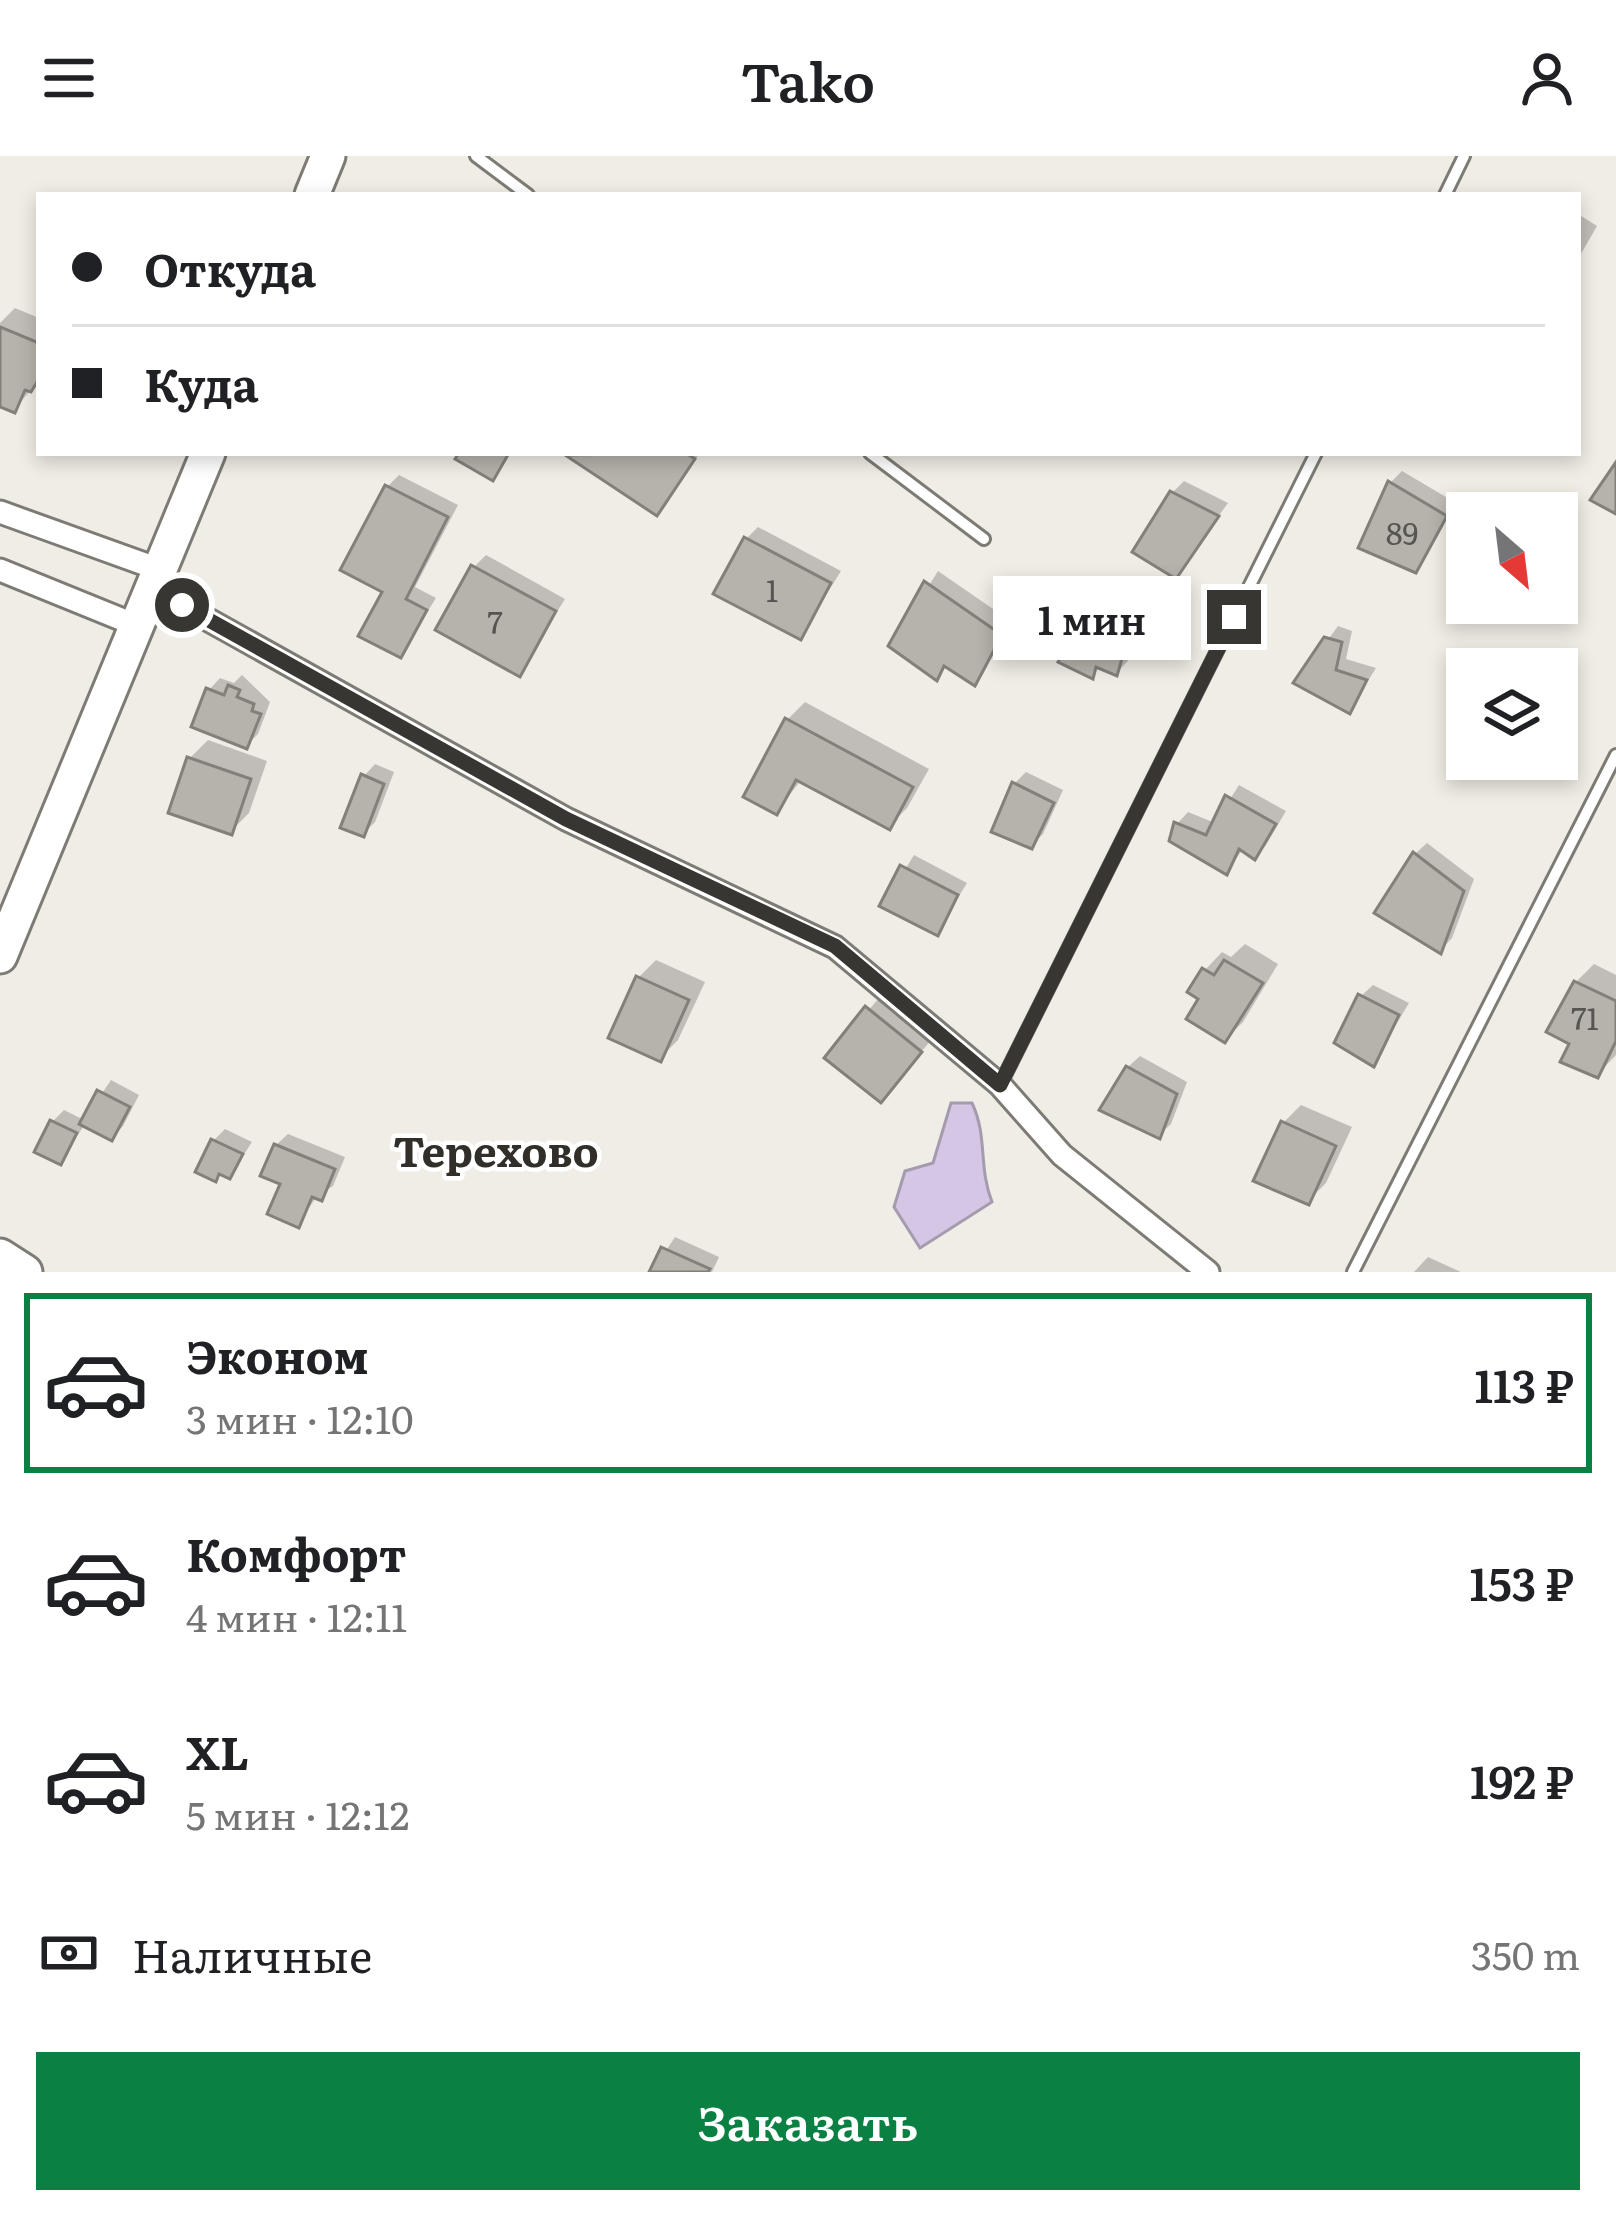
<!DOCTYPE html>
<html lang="ru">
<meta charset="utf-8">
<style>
:root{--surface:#fff;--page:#f2f2f2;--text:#202124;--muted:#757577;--line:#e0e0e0;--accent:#0b8043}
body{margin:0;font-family:Literata,serif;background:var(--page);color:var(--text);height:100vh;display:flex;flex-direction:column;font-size:45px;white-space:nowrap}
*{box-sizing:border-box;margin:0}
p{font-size:39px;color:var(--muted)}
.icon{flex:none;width:66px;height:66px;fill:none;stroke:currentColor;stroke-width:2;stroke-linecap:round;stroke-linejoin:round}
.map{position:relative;height:1116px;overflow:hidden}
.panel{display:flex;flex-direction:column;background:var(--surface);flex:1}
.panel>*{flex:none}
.banner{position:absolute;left:36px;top:36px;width:1545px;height:264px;border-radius:0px;box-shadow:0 6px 18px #0003;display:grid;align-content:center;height:264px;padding:0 36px;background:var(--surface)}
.needle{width:78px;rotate:152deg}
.tools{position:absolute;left:1446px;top:336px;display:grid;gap:24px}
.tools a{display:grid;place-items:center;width:132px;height:132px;border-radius:0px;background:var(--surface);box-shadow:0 6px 18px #0003;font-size:60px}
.end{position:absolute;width:54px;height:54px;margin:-27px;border:15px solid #373633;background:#fff;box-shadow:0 0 0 6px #fff}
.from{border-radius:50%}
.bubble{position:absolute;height:84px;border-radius:0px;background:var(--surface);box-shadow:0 6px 18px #0003;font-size:39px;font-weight:600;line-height:84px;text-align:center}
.banner b{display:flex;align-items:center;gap:42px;height:114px;font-size:45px}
.banner b+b{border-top:3px solid var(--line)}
.banner i{width:30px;height:30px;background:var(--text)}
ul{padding:21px 0 0;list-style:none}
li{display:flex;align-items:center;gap:36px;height:180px;margin:0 24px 18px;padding:0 12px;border:6px solid transparent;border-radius:0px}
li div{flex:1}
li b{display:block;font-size:45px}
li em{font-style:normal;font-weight:600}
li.current{border-color:var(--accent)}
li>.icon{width:108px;height:108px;stroke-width:1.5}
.pay{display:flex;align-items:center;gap:30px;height:132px;padding:0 36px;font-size:45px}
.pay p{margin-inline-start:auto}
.button{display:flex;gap:24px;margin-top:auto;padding:24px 36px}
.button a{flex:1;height:138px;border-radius:0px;background:var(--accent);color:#fff;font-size:48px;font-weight:600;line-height:138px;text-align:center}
header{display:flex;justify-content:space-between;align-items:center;height:156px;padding:0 36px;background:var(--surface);font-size:54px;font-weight:600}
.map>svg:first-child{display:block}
.water{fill:#d4c6e4;stroke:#a59baf;stroke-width:3}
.shadow{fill:#0003}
.building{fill:#b6b3ac;stroke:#83807a;stroke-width:3}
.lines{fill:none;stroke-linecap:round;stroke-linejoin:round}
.lane-casing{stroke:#7d7b74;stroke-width:16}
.street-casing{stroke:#7d7b74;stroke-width:27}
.secondary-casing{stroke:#7d7b74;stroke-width:39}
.lane{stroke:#fff;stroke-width:10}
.street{stroke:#fff;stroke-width:21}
.secondary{stroke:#fff;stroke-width:33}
.route{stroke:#373633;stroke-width:15}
.labels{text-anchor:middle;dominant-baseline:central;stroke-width:9;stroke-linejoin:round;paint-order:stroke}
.number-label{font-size:30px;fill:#575551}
.quarter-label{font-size:42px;font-weight:bold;fill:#322f2a;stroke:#fff}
</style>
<header><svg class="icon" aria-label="menu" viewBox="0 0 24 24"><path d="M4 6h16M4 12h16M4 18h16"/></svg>Tako<svg class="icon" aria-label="person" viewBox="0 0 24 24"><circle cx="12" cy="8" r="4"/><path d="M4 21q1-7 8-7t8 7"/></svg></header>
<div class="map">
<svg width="1616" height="1116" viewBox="0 0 1616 1116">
<rect width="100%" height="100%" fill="#f0ede6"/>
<path class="water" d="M951 947H972C988 981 978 1010 992 1046L920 1092 894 1051 905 1015 933 1007Z"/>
<g class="shadow">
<path d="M1578 58 1597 70 1578 103Z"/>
<path d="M15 152 39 162V225L14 253 0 247V167Z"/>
<path d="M570 297H700L657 356Z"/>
<path d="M1402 315 1456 347 1416 413 1390 327Z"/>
<path d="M399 319 458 349 415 431 436 442 401 498 386 435 387 331Z"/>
<path d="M1184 325 1228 347 1176 419 1172 337Z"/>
<path d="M758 371 841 415 800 481 746 383Z"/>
<path d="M486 399 565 443 519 517 474 411Z"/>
<path d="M938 415 1012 466 974 526 948 509 936 521 892 489Z"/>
<path d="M1097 447 1139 466 1128 505 1116 517 1101 510 1092 519 1085 459Z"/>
<path d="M1338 470 1352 475 1346 503 1376 512 1349 555 1297 526Z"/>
<path d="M242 519 270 546 258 578 247 589 209 534 220 522 234 527Z"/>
<path d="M805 546 929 613 907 652 889 670 802 623 776 656 787 564Z"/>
<path d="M208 584 267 605 249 657 231 675 190 602Z"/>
<path d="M375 608 394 616 375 666 363 678 364 620Z"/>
<path d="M1026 616 1063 634 1043 678 1031 690 1014 628Z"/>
<path d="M1239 629 1286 655 1266 689 1255 701 1243 693 1227 715 1177 668 1188 656 1215 667Z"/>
<path d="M1427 687 1474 723 1452 782 1441 794 1415 698Z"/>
<path d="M914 699 967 727 937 776 883 749Z"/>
<path d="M1245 788 1278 808 1243 866 1225 884 1202 842 1205 814 1222 796 1231 801Z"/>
<path d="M656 804 705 826 678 884 660 902 638 822Z"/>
<path d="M1594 808 1616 819V899L1597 919 1573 887 1576 826Z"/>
<path d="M1373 829 1409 847 1373 907 1361 840Z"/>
<path d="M886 834 938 876 881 943 828 901Z"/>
<path d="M1140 900 1187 926 1171 968 1159 979 1128 911Z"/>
<path d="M111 924 139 939 123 970 112 982 85 968 60 1006 53 965 64 954 84 964Z"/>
<path d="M1301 949 1352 971 1326 1027 1308 1045 1283 967Z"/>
<path d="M225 973 252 986 230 1020 222 1016 215 1022 214 984Z"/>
<path d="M288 978 345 1001 333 1030 317 1040 298 1068 276 989Z"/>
<path d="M675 1081 719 1101 712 1116H652Z"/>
<path d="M1428 1101 1461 1116H1414Z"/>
</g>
<g class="building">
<path d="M0 171 39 187V223L31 236 25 234 15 257 0 251Z"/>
<path d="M459 297H509L493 325 455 303Z"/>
<path d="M686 297 695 303 657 360 565 299Z"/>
<path d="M1616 306V358L1590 344Z"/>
<path d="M1388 325 1447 360 1416 417 1358 392Z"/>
<path d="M385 329 448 361 406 443 427 454 401 502 358 480 382 436 340 414Z"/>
<path d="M1170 335 1219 360 1176 423 1132 396Z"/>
<path d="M744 381 831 427 801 484 713 438Z"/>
<path d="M471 409 556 455 520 521 435 474Z"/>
<path d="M924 425 1002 479 975 530 944 510 937 525 888 490Z"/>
<path d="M1083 457 1129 478 1117 520 1096 511 1093 523 1058 506Z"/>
<path d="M1324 481 1342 486 1336 514 1367 524 1350 558 1293 527Z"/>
<path d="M228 529 240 534 237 541 254 548 252 555 261 558 247 593 191 571 206 532 224 539Z"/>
<path d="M785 562 913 631 890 674 796 624 777 659 743 641Z"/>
<path d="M187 601 251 623 232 679 168 657Z"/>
<path d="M361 618 384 628 364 681 340 672Z"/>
<path d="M1012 626 1054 647 1032 693 991 676Z"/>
<path d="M1225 639 1276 668 1255 704 1239 693 1227 719 1169 685 1174 666 1206 679Z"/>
<path d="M1413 696 1464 735 1441 798 1374 757Z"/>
<path d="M900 709 958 739 938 780 879 750Z"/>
<path d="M1224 804 1263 827 1225 887 1186 863 1198 843 1187 836 1202 812 1214 819Z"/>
<path d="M636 820 689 844 661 906 608 882Z"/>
<path d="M1574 825 1616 845V885L1598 922 1560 906 1569 888 1546 876Z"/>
<path d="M1358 838 1399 859 1374 911 1334 887Z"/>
<path d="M865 850 922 896 881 947 824 902Z"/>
<path d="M1126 910 1177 938 1160 983 1099 954Z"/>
<path d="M97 934 130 951 112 985 79 968Z"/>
<path d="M50 964 77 977 61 1009 34 996Z"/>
<path d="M1281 965 1336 990 1309 1049 1253 1025Z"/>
<path d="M211 983 243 998 230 1023 219 1018 216 1026 195 1016Z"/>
<path d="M274 988 335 1013 322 1045 312 1041 299 1072 267 1058 280 1028 260 1020Z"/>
<path d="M661 1091 710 1113 708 1116H649Z"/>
</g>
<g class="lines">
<defs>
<g id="lane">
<path d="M476 0 528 39"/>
<path d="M1445 39 1464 0"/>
<path d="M870 297 984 383"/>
<path d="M1000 929 1316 297"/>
<path d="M1353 1116 1616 599"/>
</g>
<g id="street">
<path d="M0 356 161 414"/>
<path d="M0 414 138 470"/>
<path d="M153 433 566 663 835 791 1000 929 1062 999 1208 1116"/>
</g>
<g id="secondary">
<path d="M312 39 328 0"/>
<path d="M0 800 208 297"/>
<path d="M0 1100 25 1116"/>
</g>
</defs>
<use href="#lane" class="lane-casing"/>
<use href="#street" class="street-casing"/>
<use href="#secondary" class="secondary-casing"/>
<use href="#lane" class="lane"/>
<use href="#street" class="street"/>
<use href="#secondary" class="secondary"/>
</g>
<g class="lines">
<path class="route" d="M182 449 566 663 835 790 1000 929 1234 461"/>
</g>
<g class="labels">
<g class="number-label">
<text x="1402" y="376">89</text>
<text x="772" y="433">1</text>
<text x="495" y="465">7</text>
<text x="1585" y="861">71</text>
</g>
<g class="quarter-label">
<text x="496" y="993">Терехово</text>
</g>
</g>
</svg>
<div class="tools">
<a><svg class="needle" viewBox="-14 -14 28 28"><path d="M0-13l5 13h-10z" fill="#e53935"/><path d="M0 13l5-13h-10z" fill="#757577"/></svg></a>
<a><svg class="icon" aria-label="layers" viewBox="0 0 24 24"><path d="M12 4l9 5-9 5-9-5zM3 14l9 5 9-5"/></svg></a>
</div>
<i class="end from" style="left:182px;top:449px"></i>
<i class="end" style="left:1234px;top:461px"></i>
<div class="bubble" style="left:993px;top:420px;width:198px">1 мин</div>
<div class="banner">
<b><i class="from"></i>Откуда</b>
<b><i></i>Куда</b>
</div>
</div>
<section class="panel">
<ul>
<li class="current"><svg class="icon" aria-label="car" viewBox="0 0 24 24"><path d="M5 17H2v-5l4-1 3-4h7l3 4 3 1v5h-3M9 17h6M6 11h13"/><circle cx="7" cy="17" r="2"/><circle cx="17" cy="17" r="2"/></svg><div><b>Эконом</b><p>3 мин · 12:10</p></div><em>113 ₽</em></li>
<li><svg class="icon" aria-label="car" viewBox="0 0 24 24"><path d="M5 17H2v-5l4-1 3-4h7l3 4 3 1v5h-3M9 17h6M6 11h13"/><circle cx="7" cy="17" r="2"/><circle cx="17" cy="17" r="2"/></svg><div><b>Комфорт</b><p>4 мин · 12:11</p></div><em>153 ₽</em></li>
<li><svg class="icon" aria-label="car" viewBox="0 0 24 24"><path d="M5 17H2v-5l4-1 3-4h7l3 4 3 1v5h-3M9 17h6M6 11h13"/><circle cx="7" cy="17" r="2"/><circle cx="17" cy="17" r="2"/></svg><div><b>XL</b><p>5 мин · 12:12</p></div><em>192 ₽</em></li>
</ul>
<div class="pay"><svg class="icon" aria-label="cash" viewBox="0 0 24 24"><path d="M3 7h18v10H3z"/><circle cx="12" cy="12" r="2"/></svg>Наличные<p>350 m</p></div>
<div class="button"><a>Заказать</a></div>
</section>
